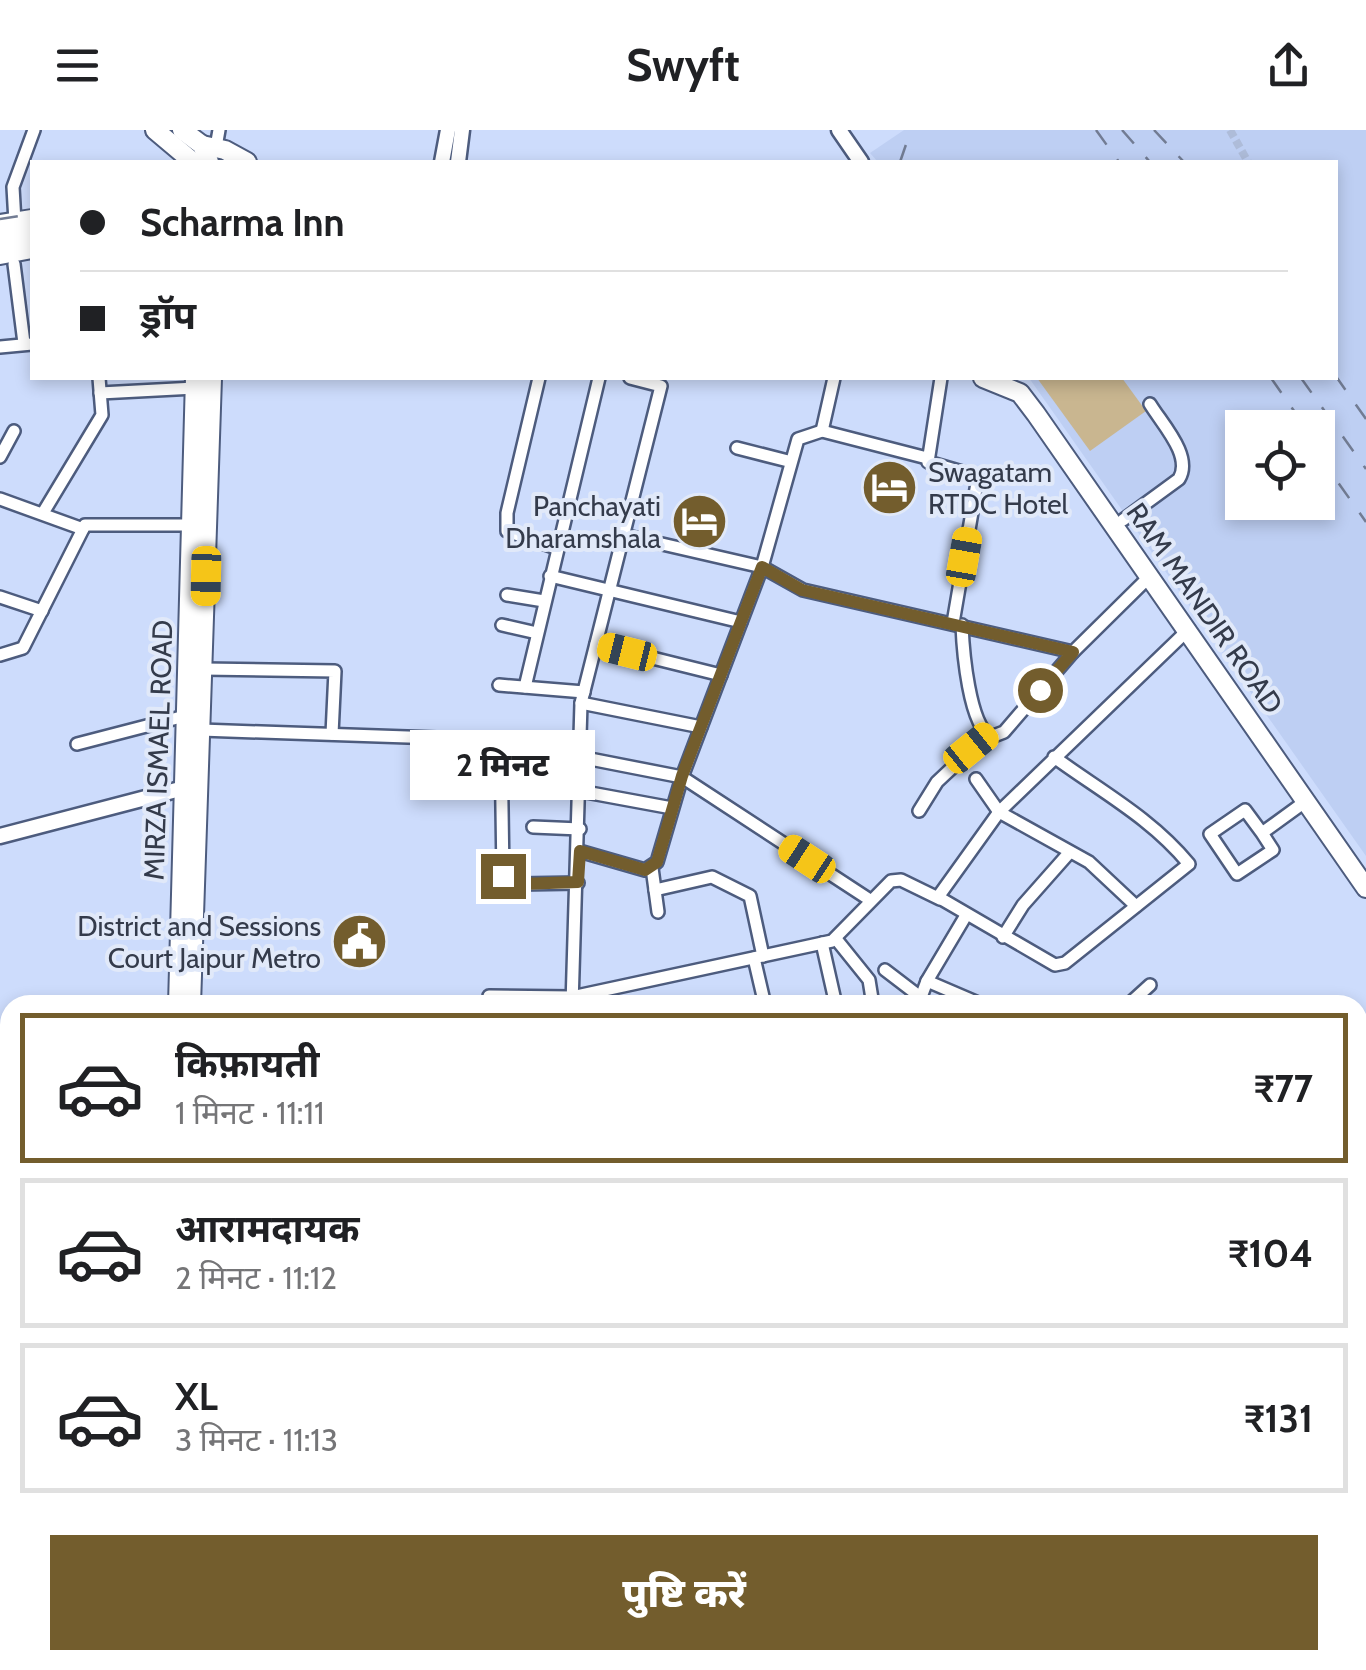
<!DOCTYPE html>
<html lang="hi">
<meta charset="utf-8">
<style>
:root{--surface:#fff;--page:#f2f2f2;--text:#202124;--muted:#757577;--line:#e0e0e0;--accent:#735d2d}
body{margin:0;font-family:Cabin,"Noto Sans Devanagari",sans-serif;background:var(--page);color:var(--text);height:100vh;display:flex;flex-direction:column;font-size:38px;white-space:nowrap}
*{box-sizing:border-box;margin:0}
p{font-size:32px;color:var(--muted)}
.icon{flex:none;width:55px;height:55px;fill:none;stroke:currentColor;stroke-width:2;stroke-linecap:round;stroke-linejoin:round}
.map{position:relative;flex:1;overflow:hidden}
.details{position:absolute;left:0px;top:865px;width:1368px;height:675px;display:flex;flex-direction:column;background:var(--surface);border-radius:30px 30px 0 0;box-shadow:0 5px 15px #0003}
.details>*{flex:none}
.banner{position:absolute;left:30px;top:30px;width:1308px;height:220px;border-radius:0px;box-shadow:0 5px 15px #0003;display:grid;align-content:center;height:220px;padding:0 50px;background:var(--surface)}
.buttons{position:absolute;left:1225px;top:280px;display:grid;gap:20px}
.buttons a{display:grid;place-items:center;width:110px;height:110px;border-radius:0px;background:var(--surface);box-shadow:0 5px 15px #0003;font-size:50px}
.end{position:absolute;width:45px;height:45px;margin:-22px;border:12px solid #735d2d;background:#fff;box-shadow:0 0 0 5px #fff}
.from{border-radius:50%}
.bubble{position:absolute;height:70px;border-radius:0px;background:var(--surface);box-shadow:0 5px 15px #0003;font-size:32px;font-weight:800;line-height:70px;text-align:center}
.car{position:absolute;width:30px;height:60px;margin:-30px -15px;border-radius:12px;box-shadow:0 0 8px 2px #0007;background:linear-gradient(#f5c518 24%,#345 0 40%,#f5c518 0 76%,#345 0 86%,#f5c518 0)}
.banner b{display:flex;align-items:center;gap:35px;height:95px;font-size:38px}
.banner b+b{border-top:2px solid var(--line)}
.banner i{width:25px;height:25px;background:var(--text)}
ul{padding:18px 0 0;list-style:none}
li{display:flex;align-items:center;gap:30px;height:150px;margin:0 20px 15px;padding:0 30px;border:5px solid var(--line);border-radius:0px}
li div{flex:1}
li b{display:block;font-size:38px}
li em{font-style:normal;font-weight:800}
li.active{border-color:var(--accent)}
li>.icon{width:90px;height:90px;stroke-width:1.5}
.cta{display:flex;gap:20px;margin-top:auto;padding:20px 50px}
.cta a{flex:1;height:115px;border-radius:0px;background:var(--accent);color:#fff;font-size:40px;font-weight:800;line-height:115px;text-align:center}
header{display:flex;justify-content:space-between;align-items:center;height:130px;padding:0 50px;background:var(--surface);font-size:45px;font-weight:800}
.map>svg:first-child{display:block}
.built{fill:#becff3;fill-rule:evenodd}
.green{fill:#c9b690}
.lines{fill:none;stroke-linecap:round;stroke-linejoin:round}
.pedestrian-tunnel{stroke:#aebcd9;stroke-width:8;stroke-dasharray:8 4;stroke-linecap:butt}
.minor-casing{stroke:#4d5c7e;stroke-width:16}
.tertiary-casing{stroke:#4d5c7e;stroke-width:19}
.primary-casing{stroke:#4d5c7e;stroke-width:22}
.minor{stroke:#fff;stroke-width:11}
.tertiary{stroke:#fff;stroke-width:14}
.primary{stroke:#fff;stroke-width:18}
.rail{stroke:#727c93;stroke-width:2.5;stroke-dasharray:18 18;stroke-linecap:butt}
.route{stroke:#735d2d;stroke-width:12}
.labels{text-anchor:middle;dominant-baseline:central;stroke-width:8;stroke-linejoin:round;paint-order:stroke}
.poi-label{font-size:28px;fill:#343b4b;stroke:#e1e9f9;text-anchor:end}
.street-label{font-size:28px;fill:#343b4b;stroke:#e1e9f9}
</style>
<header><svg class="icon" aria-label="menu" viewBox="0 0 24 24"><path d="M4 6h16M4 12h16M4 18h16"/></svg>Swyft<svg class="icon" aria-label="share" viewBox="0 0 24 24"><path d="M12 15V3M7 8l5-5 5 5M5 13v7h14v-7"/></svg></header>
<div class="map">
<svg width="1366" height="1540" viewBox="0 0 1366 1540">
<rect width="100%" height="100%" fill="#cddcfc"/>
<path class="built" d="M904 0H1366V726L1029 248H1335V32H878L870 23ZM1242 298H1318V372H1242Z"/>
<path class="green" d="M1037 248H1122L1146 281 1090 321Z"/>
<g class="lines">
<path class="pedestrian-tunnel" d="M1230 0 1248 32"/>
<defs>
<g id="minor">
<path d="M216 17 219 0"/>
<path d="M15 92 13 57 34 0"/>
<path d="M14 134 24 213"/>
<path d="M0 217 32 214"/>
<path d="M539 248 507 383V401L556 418"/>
<path d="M941 248 928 332 969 344 977 353 953 493"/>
<path d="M100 263 195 258"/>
<path d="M822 301 834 248"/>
<path d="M737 318 788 331"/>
<path d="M0 327 14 301"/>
<path d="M0 369 83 399"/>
<path d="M43 383 102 285 99 248"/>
<path d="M1123 390 1179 349C1193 326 1162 294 1150 274"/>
<path d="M623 405 762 437 803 460 1073 522 1150 446"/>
<path d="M550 446 741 492"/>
<path d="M507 465 544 471"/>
<path d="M0 467 42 481"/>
<path d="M502 495 537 503"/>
<path d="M962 495C963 521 969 595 991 607L1004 602 1073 522"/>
<path d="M596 514 721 545"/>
<path d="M0 525 23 518 85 395H191"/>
<path d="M203 539 335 541 332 604"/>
<path d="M499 555 584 562"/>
<path d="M525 557 599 248"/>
<path d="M581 573 701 597"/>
<path d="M201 600 581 613"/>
<path d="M501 611 503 746 520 754 578 753"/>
<path d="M77 614 185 586"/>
<path d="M580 627 682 647 870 770"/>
<path d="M1054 627C1102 662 1151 688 1189 734L1065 833 1055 835 938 767 999 682 1189 499"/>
<path d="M976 649 999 682 1089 732 1136 776"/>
<path d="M544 660 580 661 672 678"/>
<path d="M919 681 937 652 987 605"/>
<path d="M533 697 580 699"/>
<path d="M1262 703 1245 680 1210 704 1237 744 1273 720 1262 703 1306 671"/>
<path d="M579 721 645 740 657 732 682 647 762 437 798 309 822 301 927 328"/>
<path d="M652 738 658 782"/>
<path d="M655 760 712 747 750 766 763 826"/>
<path d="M1003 807 1023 775 1069 723"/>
<path d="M836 809 869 850 873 875"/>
<path d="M822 813 836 875"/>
<path d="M754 828 765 875"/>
<path d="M885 840 919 866"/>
<path d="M927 851 983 875"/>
<path d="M489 866 572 867 832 811 891 751 901 750 940 769"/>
<path d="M572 875 581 573 661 256 630 248"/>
<path d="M918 875 927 851 965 787"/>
<path d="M1128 875 1150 855"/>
<path d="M1358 944 1366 938"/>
<path d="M1358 1074 1366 1078"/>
<path d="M73 1530 82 1540"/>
<path d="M258 1530 266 1540"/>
<path d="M858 1530 866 1540"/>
<path d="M1029 1530 1036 1540"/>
<path d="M63 1540 67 1530"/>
<path d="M655 1540 668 1530"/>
<path d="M1180 1540 1182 1530"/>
</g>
<g id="tertiary">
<path d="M839 0 861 32"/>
<path d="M442 32 448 0"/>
<path d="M458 32 462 0"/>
<path d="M0 706 184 658"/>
<path d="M0 1111 10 1109"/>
<path d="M1358 1153 1366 1157"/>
<path d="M0 1435 10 1449"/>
<path d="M0 1493 10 1464"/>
</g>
<g id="primary">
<path d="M155 0 193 32"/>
<path d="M182 0 202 15 209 32"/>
<path d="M202 15 225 20 247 32"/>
<path d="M0 94 32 89"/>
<path d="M0 108 32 103"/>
<path d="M0 125 32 119"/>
<path d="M983 248 1020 263 1036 284 1366 758"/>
<path d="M178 875 195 248"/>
<path d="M191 875 212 248"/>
<path d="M1358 1328 1366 1286"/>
<path d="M1358 1409 1366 1363"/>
<path d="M541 1530 550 1540"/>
<path d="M557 1530 565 1540"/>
<path d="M1317 1540 1319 1530"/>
<path d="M1333 1540 1335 1530"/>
</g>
</defs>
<use href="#minor" class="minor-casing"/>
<use href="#tertiary" class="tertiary-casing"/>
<use href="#primary" class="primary-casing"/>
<use href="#minor" class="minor"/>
<use href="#tertiary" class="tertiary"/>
<use href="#primary" class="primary"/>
<g class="rail">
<path d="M1096 0 1119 32"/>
<path d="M1122 0 1150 32"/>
<path d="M1154 0 1184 32"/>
<path d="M900 32 911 0"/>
<path d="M0 89 32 84"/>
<path d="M1335 245 1366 289"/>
<path d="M1271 248 1306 298"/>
<path d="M1301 248 1366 339"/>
<path d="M1318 324 1366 392"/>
</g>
</g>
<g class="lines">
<path class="route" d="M503 746 520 754 578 752 580 721 645 740 657 732 682 646 762 437 802 460 1073 522 1040 560"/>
</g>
<defs>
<symbol id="hotel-disc" viewBox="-11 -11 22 22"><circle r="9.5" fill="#735d2d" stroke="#e1e9f9"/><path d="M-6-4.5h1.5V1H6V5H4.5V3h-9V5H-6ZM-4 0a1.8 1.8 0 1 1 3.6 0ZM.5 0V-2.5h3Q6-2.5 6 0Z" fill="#fff"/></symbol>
<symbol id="civic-disc" viewBox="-11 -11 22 22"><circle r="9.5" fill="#735d2d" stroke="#e1e9f9"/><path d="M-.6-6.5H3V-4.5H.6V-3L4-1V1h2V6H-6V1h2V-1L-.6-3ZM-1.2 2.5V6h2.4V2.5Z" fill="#fff"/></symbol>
</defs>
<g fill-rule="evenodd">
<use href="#hotel-disc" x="858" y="326" width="63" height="63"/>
<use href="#hotel-disc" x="668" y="360" width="63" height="63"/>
<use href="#civic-disc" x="328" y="780" width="63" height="63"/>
</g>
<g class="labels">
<g class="poi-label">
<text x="928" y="342" text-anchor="start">Swagatam<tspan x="928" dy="32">RTDC Hotel</tspan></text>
<text x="661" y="376">Panchayati<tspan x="661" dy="32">Dharamshala</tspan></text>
<text x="321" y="796">District and Sessions<tspan x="321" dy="32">Court Jaipur Metro</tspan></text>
</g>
<g class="street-label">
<text transform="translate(1205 478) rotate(55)">RAM MANDIR ROAD</text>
<text transform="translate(158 620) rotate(-88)">MIRZA ISMAEL ROAD</text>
</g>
</g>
</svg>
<div class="buttons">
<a><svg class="icon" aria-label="locate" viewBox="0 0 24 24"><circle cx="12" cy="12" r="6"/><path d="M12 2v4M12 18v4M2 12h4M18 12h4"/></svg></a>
</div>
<i class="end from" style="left:1040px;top:560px"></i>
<i class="end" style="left:503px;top:746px"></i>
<div class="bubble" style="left:410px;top:600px;width:185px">2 मिनट</div>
<i class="car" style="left:964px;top:427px;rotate:10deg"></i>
<i class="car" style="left:206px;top:446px;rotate:181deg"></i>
<i class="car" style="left:627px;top:522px;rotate:284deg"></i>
<i class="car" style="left:971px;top:618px;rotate:51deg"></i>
<i class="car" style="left:807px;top:729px;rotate:303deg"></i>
<div class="banner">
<b><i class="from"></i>Scharma Inn</b>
<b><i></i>ड्रॉप</b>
</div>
<section class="details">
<ul>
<li class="active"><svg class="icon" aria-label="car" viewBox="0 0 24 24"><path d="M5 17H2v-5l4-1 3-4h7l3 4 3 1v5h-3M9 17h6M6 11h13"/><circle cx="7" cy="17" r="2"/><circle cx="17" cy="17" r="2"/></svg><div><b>किफ़ायती</b><p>1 मिनट · 11:11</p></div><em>₹77</em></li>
<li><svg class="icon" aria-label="car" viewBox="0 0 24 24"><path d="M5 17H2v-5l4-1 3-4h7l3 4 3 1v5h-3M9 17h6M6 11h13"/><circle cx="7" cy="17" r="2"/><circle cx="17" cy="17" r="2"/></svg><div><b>आरामदायक</b><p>2 मिनट · 11:12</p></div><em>₹104</em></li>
<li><svg class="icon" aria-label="car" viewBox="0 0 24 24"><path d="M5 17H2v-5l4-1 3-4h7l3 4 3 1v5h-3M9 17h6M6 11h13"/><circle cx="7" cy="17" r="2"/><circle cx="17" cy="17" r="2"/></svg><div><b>XL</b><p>3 मिनट · 11:13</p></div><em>₹131</em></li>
</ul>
<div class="cta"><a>पुष्टि करें</a></div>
</section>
</div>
